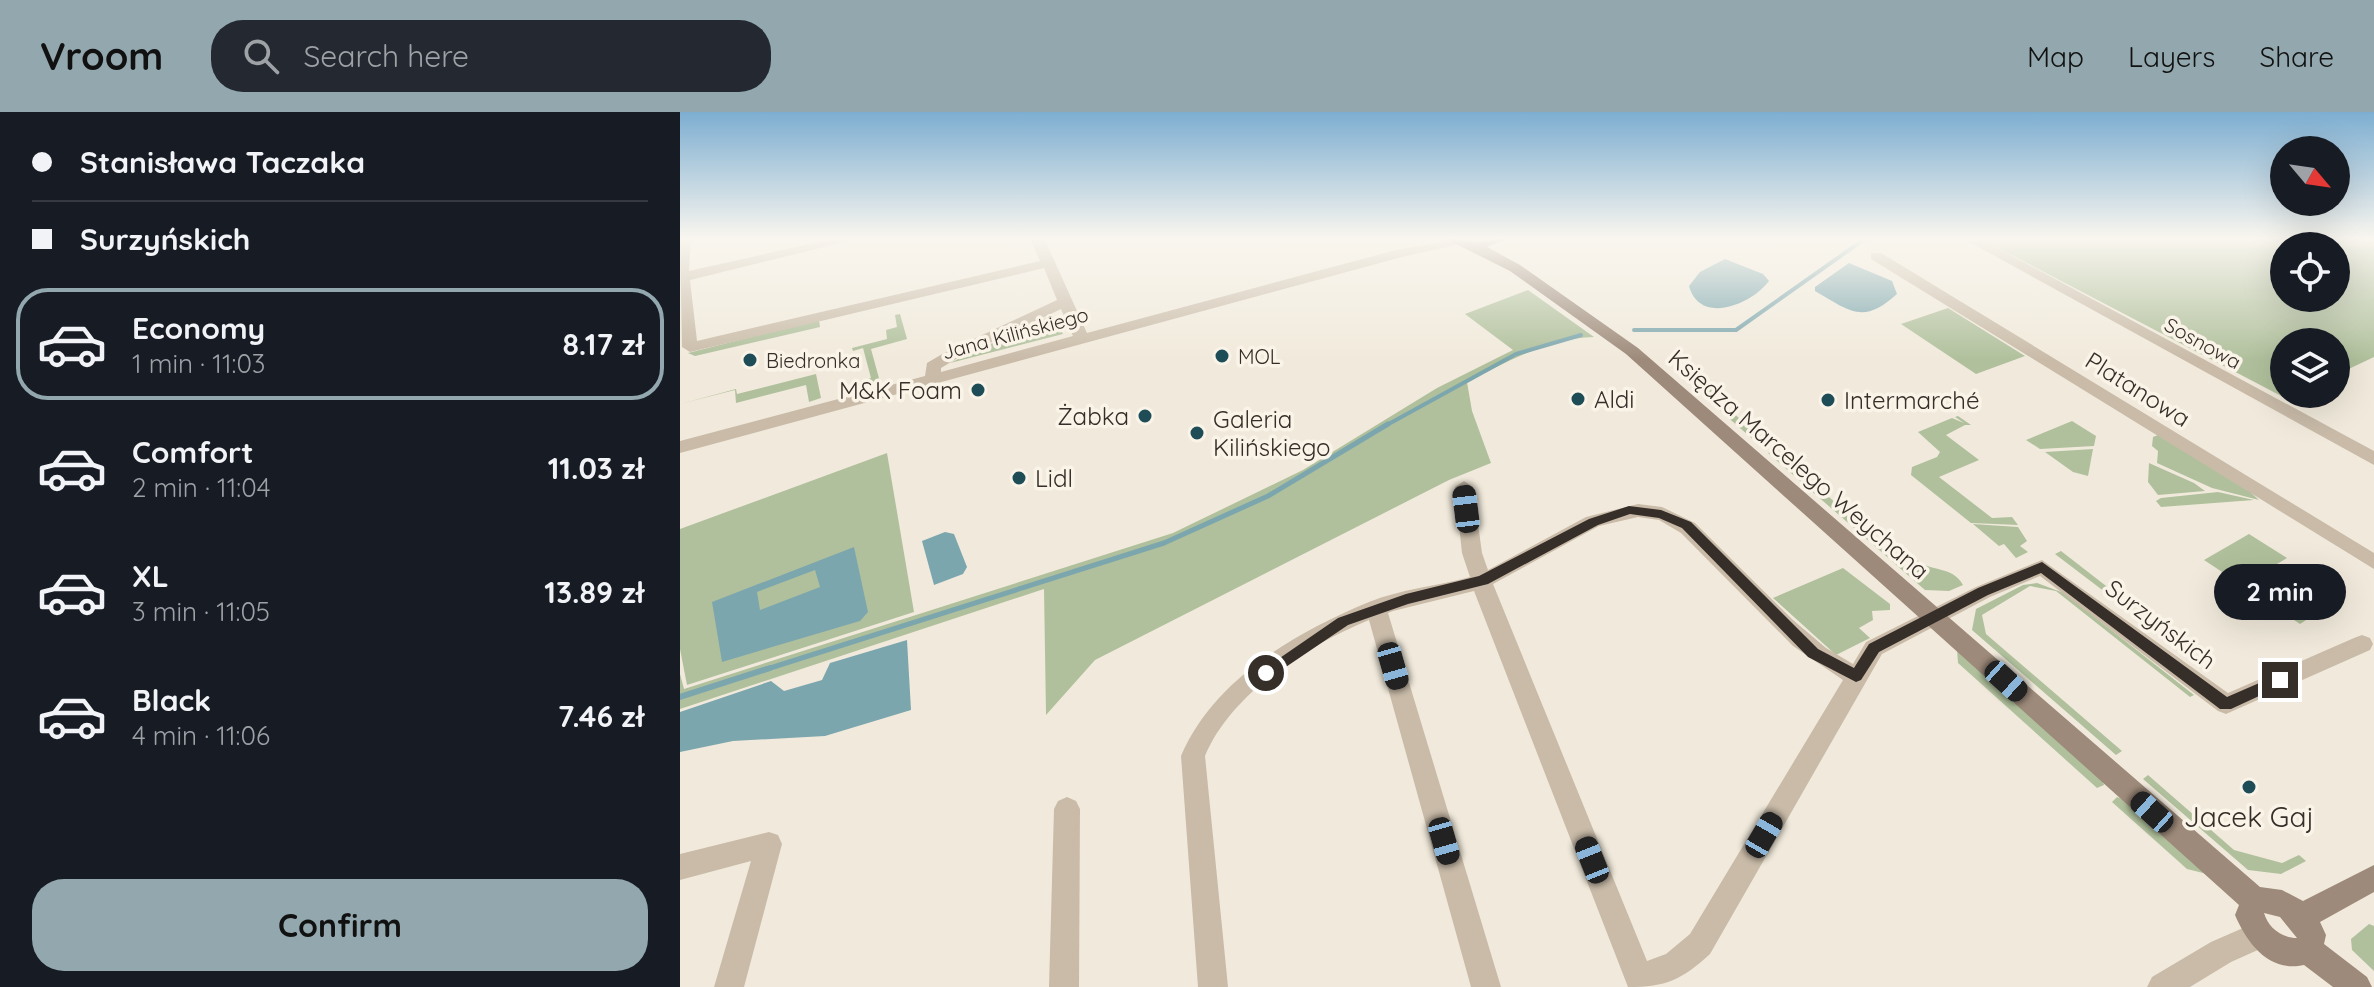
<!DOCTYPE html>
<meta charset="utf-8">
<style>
:root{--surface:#171b24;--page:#242831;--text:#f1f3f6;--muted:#9ea1a6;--line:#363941;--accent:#92a8ae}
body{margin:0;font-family:Quicksand,sans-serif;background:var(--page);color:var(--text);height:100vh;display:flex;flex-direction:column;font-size:30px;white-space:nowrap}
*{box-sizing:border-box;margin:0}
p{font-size:26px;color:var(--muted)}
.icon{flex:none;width:44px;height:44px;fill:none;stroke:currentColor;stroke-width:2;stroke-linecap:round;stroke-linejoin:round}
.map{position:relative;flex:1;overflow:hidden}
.details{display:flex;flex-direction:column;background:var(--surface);width:680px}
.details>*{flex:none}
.hud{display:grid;align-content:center;height:176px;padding:0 32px;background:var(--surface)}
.needle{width:52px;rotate:119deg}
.fabs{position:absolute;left:1590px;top:24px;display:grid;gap:16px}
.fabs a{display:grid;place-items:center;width:80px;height:80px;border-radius:50%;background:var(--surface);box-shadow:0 8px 32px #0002;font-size:40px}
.end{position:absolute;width:36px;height:36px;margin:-18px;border:10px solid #362e28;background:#fff;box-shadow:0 0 0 4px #fff}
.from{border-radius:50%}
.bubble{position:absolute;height:56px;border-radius:28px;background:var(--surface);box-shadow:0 8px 32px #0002;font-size:26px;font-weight:700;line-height:56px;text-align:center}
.car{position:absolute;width:24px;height:48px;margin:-24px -12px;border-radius:10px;box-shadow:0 0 6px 2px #0007;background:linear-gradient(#222 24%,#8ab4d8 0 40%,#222 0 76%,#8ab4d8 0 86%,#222 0)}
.hud b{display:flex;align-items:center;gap:28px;height:76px;font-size:30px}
.hud b+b{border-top:2px solid var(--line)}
.hud i{width:20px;height:20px;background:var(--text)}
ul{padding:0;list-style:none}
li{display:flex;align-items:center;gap:24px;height:112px;margin:0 16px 12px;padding:0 16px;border:4px solid transparent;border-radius:32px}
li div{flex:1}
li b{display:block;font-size:30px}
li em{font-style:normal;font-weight:700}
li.selected{border-color:var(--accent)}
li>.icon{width:72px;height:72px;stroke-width:1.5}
.primary-button{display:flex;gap:16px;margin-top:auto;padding:16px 32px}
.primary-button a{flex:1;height:92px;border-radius:32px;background:var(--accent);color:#111;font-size:32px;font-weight:700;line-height:92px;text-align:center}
header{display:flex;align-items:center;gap:48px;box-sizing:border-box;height:112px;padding:0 40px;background:var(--accent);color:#111}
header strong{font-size:38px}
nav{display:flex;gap:44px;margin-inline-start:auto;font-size:28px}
.search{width:560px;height:72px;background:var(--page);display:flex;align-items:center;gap:20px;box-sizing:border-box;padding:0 28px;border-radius:32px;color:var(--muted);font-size:30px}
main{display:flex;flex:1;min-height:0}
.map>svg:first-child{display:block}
.green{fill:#b0c09c;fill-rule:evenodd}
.water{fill:#7ca6ae;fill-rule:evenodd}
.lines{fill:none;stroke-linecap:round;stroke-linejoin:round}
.stream-far2{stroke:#7ca6ae;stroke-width:4}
.stream-far1{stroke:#7ca6ae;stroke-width:5}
.stream{stroke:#7ca6ae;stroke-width:6}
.street{fill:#c9bba8;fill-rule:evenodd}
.secondary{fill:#9d8a7a;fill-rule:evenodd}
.route{fill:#362e28}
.poi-dot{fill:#1f4d57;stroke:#f9f3e8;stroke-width:3}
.labels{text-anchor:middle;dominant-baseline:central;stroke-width:7;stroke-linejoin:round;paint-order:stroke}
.far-street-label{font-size:20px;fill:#362e28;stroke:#f9f3e8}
.far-poi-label{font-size:20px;fill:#362e28;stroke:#f9f3e8;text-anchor:start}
.street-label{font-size:24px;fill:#362e28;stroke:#f9f3e8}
.poi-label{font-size:24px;fill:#362e28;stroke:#f9f3e8;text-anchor:start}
.near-poi-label{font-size:28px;fill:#362e28;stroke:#f9f3e8}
</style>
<header>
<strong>Vroom</strong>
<div class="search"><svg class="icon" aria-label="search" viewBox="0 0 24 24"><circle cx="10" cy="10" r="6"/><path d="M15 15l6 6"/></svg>Search here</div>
<nav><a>Map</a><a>Layers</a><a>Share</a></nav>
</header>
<main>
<section class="details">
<div class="hud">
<b><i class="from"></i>Stanisława Taczaka</b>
<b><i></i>Surzyńskich</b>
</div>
<ul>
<li class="selected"><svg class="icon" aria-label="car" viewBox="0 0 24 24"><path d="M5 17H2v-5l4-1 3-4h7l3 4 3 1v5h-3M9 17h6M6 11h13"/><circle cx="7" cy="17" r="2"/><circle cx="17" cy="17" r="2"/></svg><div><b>Economy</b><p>1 min · 11:03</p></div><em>8.17 zł</em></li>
<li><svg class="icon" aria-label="car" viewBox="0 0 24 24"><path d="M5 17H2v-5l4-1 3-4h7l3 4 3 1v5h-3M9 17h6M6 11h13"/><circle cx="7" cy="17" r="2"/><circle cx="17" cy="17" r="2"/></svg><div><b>Comfort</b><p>2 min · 11:04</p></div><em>11.03 zł</em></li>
<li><svg class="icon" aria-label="car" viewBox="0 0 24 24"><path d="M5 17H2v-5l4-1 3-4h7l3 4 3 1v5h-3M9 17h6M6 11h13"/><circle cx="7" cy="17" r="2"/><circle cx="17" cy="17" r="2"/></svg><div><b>XL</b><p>3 min · 11:05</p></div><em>13.89 zł</em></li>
<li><svg class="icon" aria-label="car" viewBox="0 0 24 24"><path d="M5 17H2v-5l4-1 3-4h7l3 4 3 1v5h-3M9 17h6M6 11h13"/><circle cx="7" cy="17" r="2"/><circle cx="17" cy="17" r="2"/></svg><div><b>Black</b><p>4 min · 11:06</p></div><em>7.46 zł</em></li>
</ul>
<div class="primary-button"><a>Confirm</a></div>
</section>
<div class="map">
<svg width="1694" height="875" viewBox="0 0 1694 875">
<rect width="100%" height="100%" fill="#f1eadc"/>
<g class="green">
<path d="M1299 126H1694V245L1656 263V230H1604V282H1616L1607 287ZM1604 134H1656V186H1604Z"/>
<path d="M848 178 914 225C869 226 826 250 787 270L792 299 811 351 769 368 415 548 366 603 364 477 0 597V562L4 577 493 421 623 358 757 276 833 238 785 202Z"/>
<path d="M1268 196 1345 244 1296 262 1221 212Z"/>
<path d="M220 202 227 227 191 237 200 270 182 275 179 270 191 266 183 236 173 239 172 236 207 227 206 218 217 215 215 203Z"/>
<path d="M372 203 383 222 270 251Z"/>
<path d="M139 208 140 215 15 244 8 241Z"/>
<path d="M136 262 141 286 129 290 126 273 56 291 55 278 0 292 56 277 57 282Z"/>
<path d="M1031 277 1043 281 1035 285 1091 334 1084 337 1020 281Z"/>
<path d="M1278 304 1291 313H1285L1266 323 1299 348 1259 365 1312 406 1332 405 1338 413 1291 411 1231 363 1232 355 1257 345 1260 340 1238 320 1272 306 1284 311 1275 305Z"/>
<path d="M1392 309 1416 324 1414 334 1360 337 1346 328Z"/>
<path d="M1478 323 1569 379 1579 388 1532 376 1477 351 1478 339 1472 334 1473 325Z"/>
<path d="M1413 337 1408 364 1393 360 1365 340Z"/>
<path d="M1095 338 1227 453 1237 448C1252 461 1272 453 1283 473L1269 479 1245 478 1088 341Z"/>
<path d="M207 341 234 500 7 573 0 537V417Z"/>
<path d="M1469 351 1514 371 1525 379 1478 383 1468 370Z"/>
<path d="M1538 380 1574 388 1481 395 1476 389 1481 386Z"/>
<path d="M1293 412 1338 415 1347 429 1340 434 1348 440 1336 446 1324 432 1319 434Z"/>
<path d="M1569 422 1607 446 1562 473 1524 448Z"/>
<path d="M1381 439 1448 491 1442 493 1375 442Z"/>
<path d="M1163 456 1210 492V498L1192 499 1193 508 1179 516 1190 526 1156 543 1093 486Z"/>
<path d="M1624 457 1665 483 1620 512 1580 485Z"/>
<path d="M1357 471 1384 481 1514 583 1510 585 1376 479 1350 474 1302 503 1306 522 1442 639 1436 643 1292 518 1296 497 1343 473Z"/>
<path d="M1277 537 1422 667 1424 673 1417 676 1278 551Z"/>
<path d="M1468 663 1554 738 1602 751 1619 743 1626 749 1601 762 1568 758 1463 667Z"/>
<path d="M1437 685 1445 688 1527 762 1507 757 1432 690Z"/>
<path d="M1689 812 1694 814V859L1672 838 1671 827Z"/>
</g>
<g class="water">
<path d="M1045 147 1083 162 1089 169C1072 192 1020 214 1009 174L1020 160Z"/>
<path d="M1169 151 1212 169 1217 182C1183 213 1170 199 1135 179V175Z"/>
<path d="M265 420 274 422 287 455 283 462 254 473 242 429Z"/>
<path d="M174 435 188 500 180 509 42 550 32 490ZM135 458 140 475 80 498 77 480Z"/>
<path d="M227 528 231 598 145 624 53 629 0 640V600L91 569 104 579 142 568 150 551Z"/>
</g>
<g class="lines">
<g class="stream-far2">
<path d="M954 218H1056L1186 126"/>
<path d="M705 314 836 242 901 223"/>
</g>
<path class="stream-far1" d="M84 558 484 431 588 384 708 312"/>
<path class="stream" d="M0 585 90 556"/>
<g class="street">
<path d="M0 126H11L9 159 156 126H181L10 168 17 229 360 149 350 126H364L407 221 716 138 778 127 785 131 722 145 0 341V329L245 264 247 251 264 241 377 188 364 156 10 240 2 235ZM381 197 393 224 261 260V256L276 247Z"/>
<path d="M1299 126 1694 339V353L1284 127Z"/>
<path d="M1191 141H1201L1694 441V457L1191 147Z"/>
<path d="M784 369 793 375 802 441 808 458 906 405 958 392 982 395 1015 411 1113 508 1146 536 1173 552 1186 530 1296 475 1362 448 1548 581 1674 526 1682 523 1690 526 1693 532 1690 538 1546 602 1538 599 1360 464 1310 485 1202 542 1030 842C1001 868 987 875 948 875L794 479 713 499 708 501 821 875H791L689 508C628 533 551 581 525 644L548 875H518L501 644C534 567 615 521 689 490 721 477 757 474 790 465L782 441 775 375ZM958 405 979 408 1001 421 1113 534 1163 568 1010 822 986 842 967 849 813 472 919 414Z"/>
<path d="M387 685 396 689 400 697 399 875H369L374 697 378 689Z"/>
<path d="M89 720 98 723 102 732 64 875H34L71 749 0 768V742Z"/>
<path d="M1579 809 1589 813 1593 823 1589 833 1551 850 1510 875H1467L1472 865 1531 830Z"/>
</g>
<path class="secondary" d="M764 126 796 130 830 126 807 135 840 153 958 236 1580 775 1602 778 1623 789 1694 753V780L1640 810 1646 823 1644 832 1687 865 1692 875H1653L1624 853C1589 861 1567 831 1555 803L1559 793 946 242 830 159ZM1584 801 1600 805 1617 826C1601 826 1588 815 1584 801Z"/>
</g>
<linearGradient id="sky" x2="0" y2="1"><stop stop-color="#7daed1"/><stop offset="0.51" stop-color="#f9f6ef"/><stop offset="1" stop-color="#f9f6ef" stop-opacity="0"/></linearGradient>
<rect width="1694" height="248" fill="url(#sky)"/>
<path class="route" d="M949 394 981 398 1011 410 1138 537 1174 556 1189 532 1298 476 1362 450 1547 585 1600 562 1608 568 1605 572 1551 597H1540L1361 461 1308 483 1199 540 1181 568 1176 570 1128 545 1002 416 979 406 950 402 918 413 808 472 728 492 668 513 591 565H580L578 561 658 506 726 482 799 464 909 407Z"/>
<g class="poi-dot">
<circle cx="542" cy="244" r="8"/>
<circle cx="70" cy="248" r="8"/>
<circle cx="298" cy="278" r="8"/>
<circle cx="898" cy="287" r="8"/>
<circle cx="1148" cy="288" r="8"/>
<circle cx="465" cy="304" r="8"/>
<circle cx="517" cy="321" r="8"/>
<circle cx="339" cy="366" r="8"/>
<circle cx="1569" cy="675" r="8"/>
</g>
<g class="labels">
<g class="far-street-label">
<text transform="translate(335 221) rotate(-15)">Jana Kilińskiego</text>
<text transform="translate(1523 231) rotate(29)">Sosnowa</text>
</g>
<g class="far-poi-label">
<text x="558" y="244">MOL</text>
<text x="86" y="248">Biedronka</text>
</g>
<g class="street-label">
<text transform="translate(1458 277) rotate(32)">Platanowa</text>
<text transform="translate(1119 352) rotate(41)">Księdza Marcelego Weychana</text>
<text transform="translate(1481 512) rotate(37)">Surzyńskich</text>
</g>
<g class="poi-label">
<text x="282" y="278" text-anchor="end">M&amp;K Foam</text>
<text x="914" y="287">Aldi</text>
<text x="1164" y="288">Intermarché</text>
<text x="449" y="304" text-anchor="end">Żabka</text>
<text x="533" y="307">Galeria<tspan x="533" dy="28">Kilińskiego</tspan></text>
<text x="355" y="366">Lidl</text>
</g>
<g class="near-poi-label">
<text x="1569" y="704">Jacek Gaj</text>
</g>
</g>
</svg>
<div class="fabs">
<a><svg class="needle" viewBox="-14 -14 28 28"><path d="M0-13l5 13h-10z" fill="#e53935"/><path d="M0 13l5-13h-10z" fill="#9ea1a6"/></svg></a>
<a><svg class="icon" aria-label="locate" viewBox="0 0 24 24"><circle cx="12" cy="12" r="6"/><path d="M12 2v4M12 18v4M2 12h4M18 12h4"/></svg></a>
<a><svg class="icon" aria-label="layers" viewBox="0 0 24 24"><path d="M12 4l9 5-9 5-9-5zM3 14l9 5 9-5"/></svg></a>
</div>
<i class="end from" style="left:586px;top:561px"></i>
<i class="end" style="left:1600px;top:568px"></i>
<div class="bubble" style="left:1534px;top:452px;width:132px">2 min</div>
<i class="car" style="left:786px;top:397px;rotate:353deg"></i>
<i class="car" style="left:713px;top:554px;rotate:164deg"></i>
<i class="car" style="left:1326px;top:569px;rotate:132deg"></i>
<i class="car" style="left:1472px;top:700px;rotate:312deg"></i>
<i class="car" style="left:1084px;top:723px;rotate:30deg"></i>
<i class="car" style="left:764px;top:729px;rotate:164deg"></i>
<i class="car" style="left:912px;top:748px;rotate:338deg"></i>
</div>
</main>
